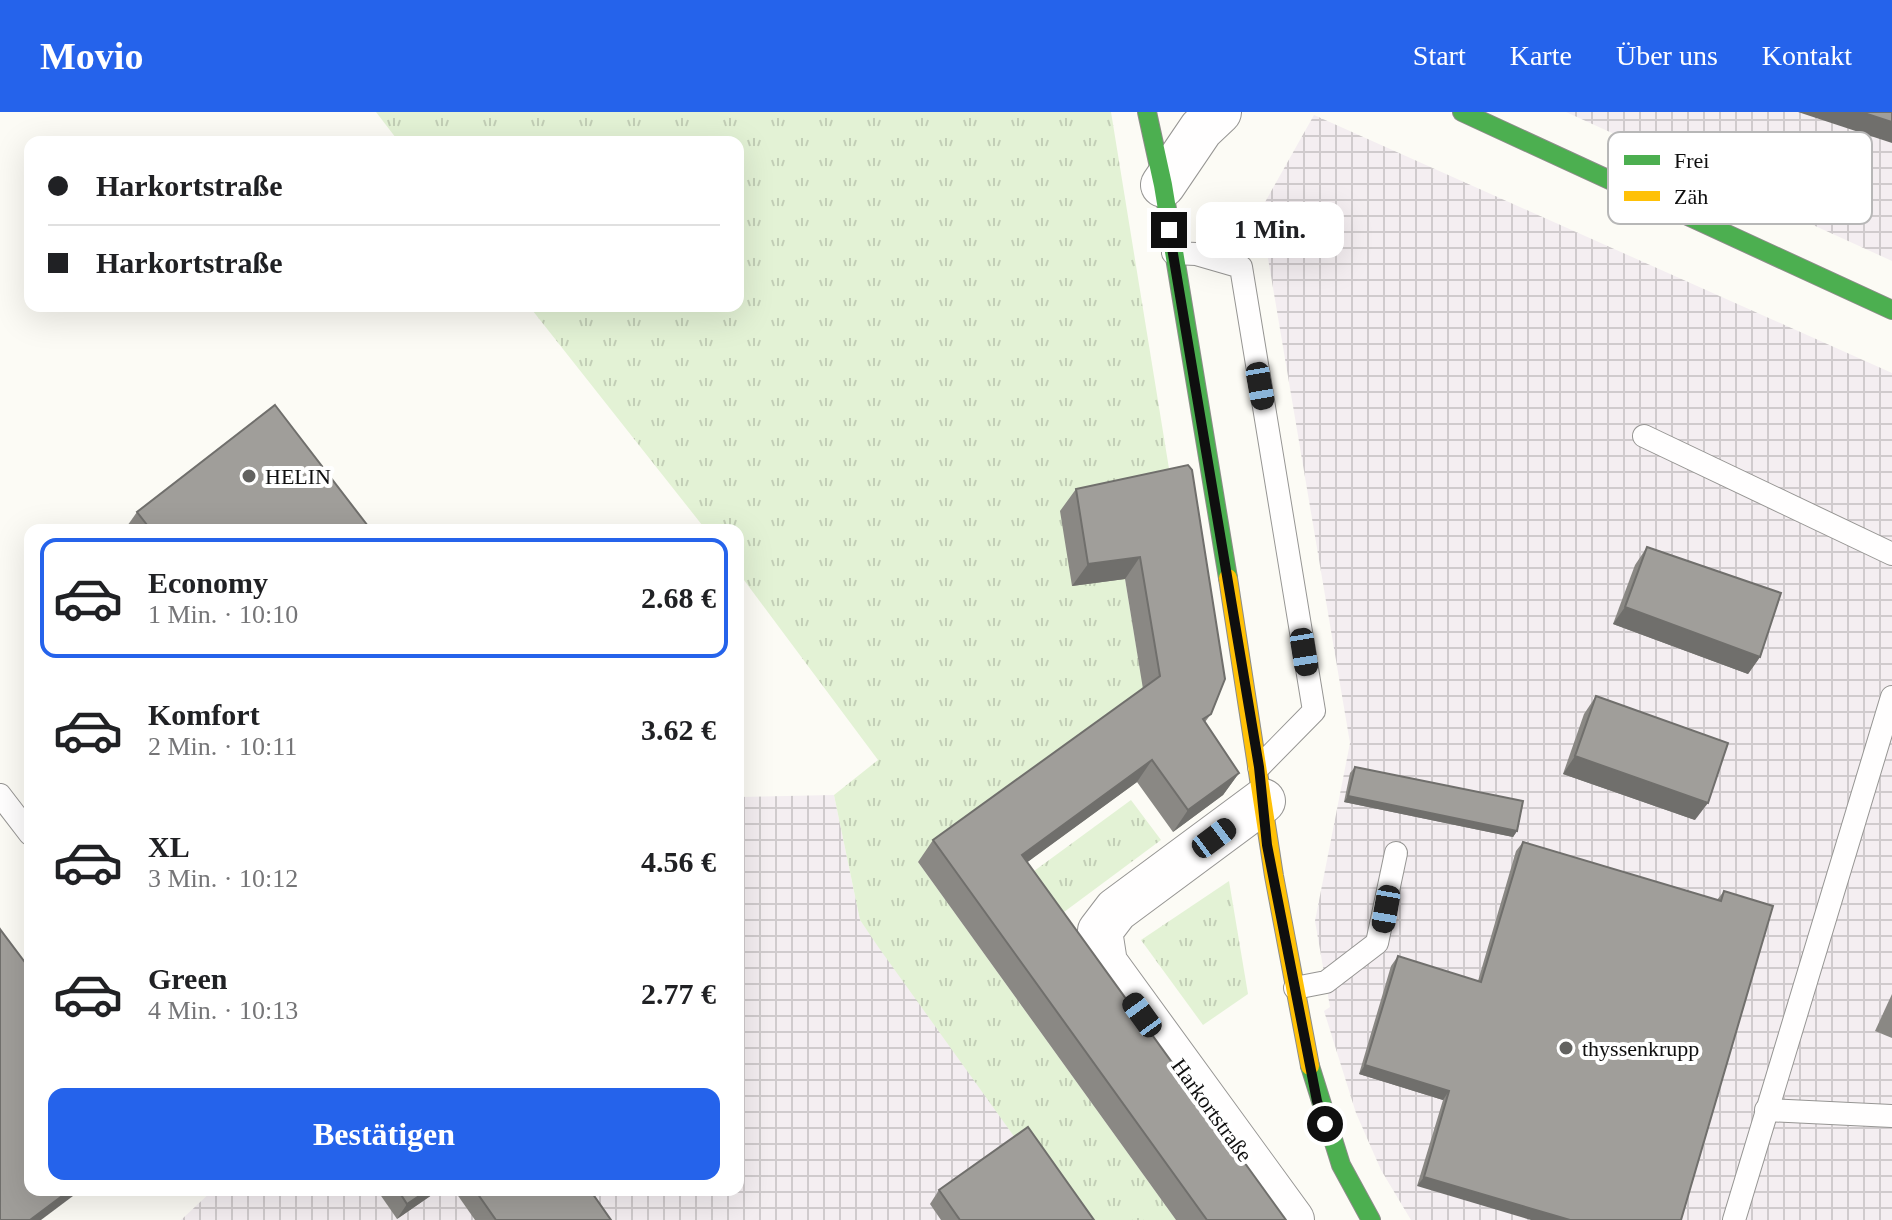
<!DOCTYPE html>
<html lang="de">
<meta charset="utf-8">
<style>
:root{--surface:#fff;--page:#f6f6f6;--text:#202124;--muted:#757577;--line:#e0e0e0;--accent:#2563eb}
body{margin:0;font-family:Georgia,serif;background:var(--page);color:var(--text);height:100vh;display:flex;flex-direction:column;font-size:30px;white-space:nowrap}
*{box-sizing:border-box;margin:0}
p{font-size:26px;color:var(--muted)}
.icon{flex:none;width:44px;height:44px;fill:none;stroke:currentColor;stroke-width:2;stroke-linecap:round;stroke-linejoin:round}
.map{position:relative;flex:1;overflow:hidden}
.side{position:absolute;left:24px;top:412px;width:720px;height:672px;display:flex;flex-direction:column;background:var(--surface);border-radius:16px;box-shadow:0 8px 32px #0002}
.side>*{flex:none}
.banner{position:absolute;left:24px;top:24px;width:720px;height:176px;border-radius:16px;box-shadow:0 8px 32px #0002;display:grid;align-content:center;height:176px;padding:0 24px;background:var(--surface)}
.end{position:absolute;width:36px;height:36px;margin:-18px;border:10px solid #0f0f0f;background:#fff;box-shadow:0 0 0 4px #fff}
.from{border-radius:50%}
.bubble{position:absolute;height:56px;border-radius:16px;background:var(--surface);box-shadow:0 8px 32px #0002;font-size:26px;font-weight:700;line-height:56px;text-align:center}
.car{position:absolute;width:24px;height:48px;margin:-24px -12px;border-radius:10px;box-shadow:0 0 6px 2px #0007;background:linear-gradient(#222 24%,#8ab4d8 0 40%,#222 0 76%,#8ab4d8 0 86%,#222 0)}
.banner b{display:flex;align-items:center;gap:28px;height:76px;font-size:30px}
.banner b+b{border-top:2px solid var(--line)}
.banner i{width:20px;height:20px;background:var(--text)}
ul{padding:14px 0 0;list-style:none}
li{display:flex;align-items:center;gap:24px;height:120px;margin:0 16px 12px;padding:0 8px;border:4px solid transparent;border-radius:16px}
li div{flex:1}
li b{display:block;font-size:30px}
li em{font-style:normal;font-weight:700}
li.active{border-color:var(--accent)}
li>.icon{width:72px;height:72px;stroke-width:1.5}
.button{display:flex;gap:16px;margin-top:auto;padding:16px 24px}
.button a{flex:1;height:92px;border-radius:16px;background:var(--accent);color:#fff;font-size:32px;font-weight:700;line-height:92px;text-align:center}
header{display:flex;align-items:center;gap:48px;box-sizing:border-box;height:112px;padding:0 40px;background:var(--accent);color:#fff}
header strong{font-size:38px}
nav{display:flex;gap:44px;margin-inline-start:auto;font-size:28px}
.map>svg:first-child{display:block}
.industrial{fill:url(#industrial-grid)}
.grass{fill:url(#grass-tufts)}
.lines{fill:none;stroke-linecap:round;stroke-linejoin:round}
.lane-casing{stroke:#969593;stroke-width:24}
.street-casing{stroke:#969593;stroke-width:46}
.fast-casing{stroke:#8c8c89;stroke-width:20}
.slow-casing{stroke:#8c8c89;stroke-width:20}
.lane{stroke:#fffefe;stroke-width:22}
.street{stroke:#fffefe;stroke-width:44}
.fast{stroke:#4caf50;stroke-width:18}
.slow{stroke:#ffc107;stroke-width:18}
.wall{fill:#8a8884}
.shaded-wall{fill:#706f6c}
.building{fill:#a09e9a;stroke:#706f6c;stroke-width:2}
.route{stroke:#0f0f0f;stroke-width:10}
.poi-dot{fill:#626260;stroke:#fff;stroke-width:3}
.labels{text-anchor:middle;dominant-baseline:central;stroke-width:8;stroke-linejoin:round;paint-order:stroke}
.poi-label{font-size:22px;fill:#0f0f0f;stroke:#fff;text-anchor:start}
.street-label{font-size:22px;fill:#0f0f0f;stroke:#fff}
.key{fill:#fff;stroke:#b7b7b7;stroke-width:2}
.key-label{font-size:22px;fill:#0f0f0f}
</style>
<header>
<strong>Movio</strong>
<nav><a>Start</a><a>Karte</a><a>Über uns</a><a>Kontakt</a></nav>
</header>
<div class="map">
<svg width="1892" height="1108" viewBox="0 0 1892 1108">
<defs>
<pattern id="industrial-grid" width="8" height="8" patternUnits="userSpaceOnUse" patternTransform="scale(2)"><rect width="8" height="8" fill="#f4eef1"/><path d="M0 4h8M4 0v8" fill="none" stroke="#d0cbcd"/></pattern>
<pattern id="grass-tufts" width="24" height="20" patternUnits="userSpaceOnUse" patternTransform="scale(2)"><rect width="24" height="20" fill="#e3f2d5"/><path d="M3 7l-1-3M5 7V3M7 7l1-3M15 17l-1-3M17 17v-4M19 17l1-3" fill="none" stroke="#c2ceb6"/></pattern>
</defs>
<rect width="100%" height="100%" fill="#fcfbf5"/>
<g class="industrial">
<path d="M1566 0H1892V149Z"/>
<path d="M1314 3 1892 261V1108H1411L1381 1058 1356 1001 1324 899 1330 895 1315 809 1350 631 1260 99Z"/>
<path d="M834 683 860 808 1074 1108H181L213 1078H738V685Z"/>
</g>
<g class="grass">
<path d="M376 0H1111L1172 375 1125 467 1140 557 1147 571 1141 589 918 750 1176 1108H1074L879 836 860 808 834 683 878 648 738 460V418H706L529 194H738V30H399Z"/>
<path d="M1131 688 1161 728 1060 803 1030 762Z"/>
<path d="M1229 769 1248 882 1203 913 1141 828Z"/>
</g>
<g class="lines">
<defs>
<g id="lane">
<path d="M1173 141 1196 142 1241 155 1314 599 1259 655"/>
<path d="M1644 324 1892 442"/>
<path d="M0 683 30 722"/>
<path d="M1295 876 1326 870 1377 831 1396 741"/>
<path d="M1766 998 1892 1004"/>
<path d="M1734 1108 1892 585"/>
</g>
<g id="street">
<path d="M1163 73 1201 17 1219 0"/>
<path d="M1263 689 1116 798 1100 819 1105 851 1292 1108"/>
</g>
<g id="fast">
<path d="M1147 0 1163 73 1228 466"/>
<path d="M1462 0 1892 198"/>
<path d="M1310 954 1341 1053 1371 1108"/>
</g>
<path id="slow" d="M1228 466 1274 764 1310 954"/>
</defs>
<use href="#lane" class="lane-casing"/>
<use href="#street" class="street-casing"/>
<use href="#fast" class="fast-casing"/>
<use href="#slow" class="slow-casing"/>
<use href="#lane" class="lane"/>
<use href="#street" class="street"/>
<use href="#fast" class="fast"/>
<use href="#slow" class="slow"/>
</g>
<g class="wall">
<path d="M1188 353 1211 602 1205 610 1239 661 1223 683 1173 720 1137 670 1027 750 1286 1108H1176L918 750 933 728 1143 577 1125 467 1072 474 1060 399 1076 377Z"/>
<path d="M137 400 371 418H126L125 417Z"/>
<path d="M1647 435 1760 545 1748 562 1613 512 1635 453Z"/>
<path d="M1596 584 1695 708 1563 662 1584 602Z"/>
<path d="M1355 655 1517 719 1513 725 1344 690 1350 661Z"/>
<path d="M1523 730 1717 788 1724 779 1773 794 1417 1074 1443 988 1359 962 1391 854 1398 844 1478 869 1516 739Z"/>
<path d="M1892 882V926L1875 919Z"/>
<path d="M377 1078H439L397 1107Z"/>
<path d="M454 1078H590L611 1108H475Z"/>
<path d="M939 1078 1094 1108H941L930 1092Z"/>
</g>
<g class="shaded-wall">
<path d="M1798 0H1861L1892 10V31Z"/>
<path d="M1140 445 1125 467 1072 474 1088 452Z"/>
<path d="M1625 495 1760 545 1748 562 1613 512Z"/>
<path d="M1575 644 1708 691 1695 708 1563 662Z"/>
<path d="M1152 648 1137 670 1007 765 1022 743Z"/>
<path d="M1239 661 1223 683 1173 720 1188 698Z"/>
<path d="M1348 684 1517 719 1513 725 1344 690Z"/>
<path d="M1365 953 1449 979 1443 988 1359 962Z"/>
<path d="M1424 1065 1570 1108H1531L1417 1074Z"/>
<path d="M70 1078H81L41 1108H30Z"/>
<path d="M428 1078H439L397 1107 407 1092Z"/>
</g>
<g class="building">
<path d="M1861 0H1892V10Z"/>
<path d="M275 293 371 418H151L137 400Z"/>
<path d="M1188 353 1192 358 1225 567 1211 602 1203 607 1239 661 1188 698 1152 648 1022 743 1286 1108H1207L933 728 1160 564 1140 445 1088 452 1076 377Z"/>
<path d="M1647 435 1781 481 1760 545 1625 495Z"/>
<path d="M1596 584 1728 631 1708 691 1575 644Z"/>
<path d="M1355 655 1523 689 1517 719 1348 684Z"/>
<path d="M1523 730 1721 789 1724 779 1773 794 1681 1108H1570L1424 1065 1449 979 1365 953 1398 844 1481 870Z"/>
<path d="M0 817 30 857V1078H70L30 1108H0Z"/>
<path d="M1028 1015 1094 1108H960L939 1078Z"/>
<path d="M398 1078H428L407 1092Z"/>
<path d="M475 1078H590L611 1108H496Z"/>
</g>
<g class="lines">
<path class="route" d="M1169 118 1259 655 1267 733 1317 989 1325 1012"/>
</g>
<g class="poi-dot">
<circle cx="249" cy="364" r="8"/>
<circle cx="1566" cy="936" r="8"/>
</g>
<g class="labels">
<g class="poi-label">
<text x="265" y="364">HELIN</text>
<text x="1582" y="936">thyssenkrupp</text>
</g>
<g class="street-label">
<text transform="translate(1212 998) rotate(54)">Harkortstraße</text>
</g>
</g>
<rect x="1608" y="20" width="264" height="92" rx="12" class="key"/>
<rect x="1624" y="43" width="36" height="10" fill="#4caf50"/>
<rect x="1624" y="79" width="36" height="10" fill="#ffc107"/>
<g class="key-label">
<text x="1674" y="56">Frei</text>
<text x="1674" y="92">Zäh</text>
</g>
</svg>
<i class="end from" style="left:1325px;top:1012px"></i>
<i class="end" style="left:1169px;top:118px"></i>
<div class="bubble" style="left:1196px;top:90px;width:148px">1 Min.</div>
<i class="car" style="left:1260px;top:274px;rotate:170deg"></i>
<i class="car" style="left:1304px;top:540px;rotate:171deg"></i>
<i class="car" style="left:1214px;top:726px;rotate:53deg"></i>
<i class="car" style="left:1386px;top:797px;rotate:190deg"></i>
<i class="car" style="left:1142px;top:903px;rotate:324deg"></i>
<div class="banner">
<b><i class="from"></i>Harkortstraße</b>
<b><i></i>Harkortstraße</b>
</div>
<section class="side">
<ul>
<li class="active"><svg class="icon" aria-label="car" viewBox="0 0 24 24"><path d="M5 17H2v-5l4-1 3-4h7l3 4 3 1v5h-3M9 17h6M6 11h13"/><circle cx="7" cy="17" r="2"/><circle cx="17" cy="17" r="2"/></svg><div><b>Economy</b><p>1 Min. · 10:10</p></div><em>2.68 €</em></li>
<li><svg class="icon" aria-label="car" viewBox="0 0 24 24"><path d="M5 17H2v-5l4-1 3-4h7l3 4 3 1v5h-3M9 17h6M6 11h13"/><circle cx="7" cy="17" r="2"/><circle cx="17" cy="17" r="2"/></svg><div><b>Komfort</b><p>2 Min. · 10:11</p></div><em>3.62 €</em></li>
<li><svg class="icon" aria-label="car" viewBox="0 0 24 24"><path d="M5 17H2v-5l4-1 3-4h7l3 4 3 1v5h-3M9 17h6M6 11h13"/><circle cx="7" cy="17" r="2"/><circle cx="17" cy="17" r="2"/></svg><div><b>XL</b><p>3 Min. · 10:12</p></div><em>4.56 €</em></li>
<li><svg class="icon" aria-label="car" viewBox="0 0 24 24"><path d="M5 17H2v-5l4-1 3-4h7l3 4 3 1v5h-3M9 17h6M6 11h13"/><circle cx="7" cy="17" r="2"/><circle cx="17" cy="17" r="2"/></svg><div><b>Green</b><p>4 Min. · 10:13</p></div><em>2.77 €</em></li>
</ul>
<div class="button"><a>Bestätigen</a></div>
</section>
</div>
